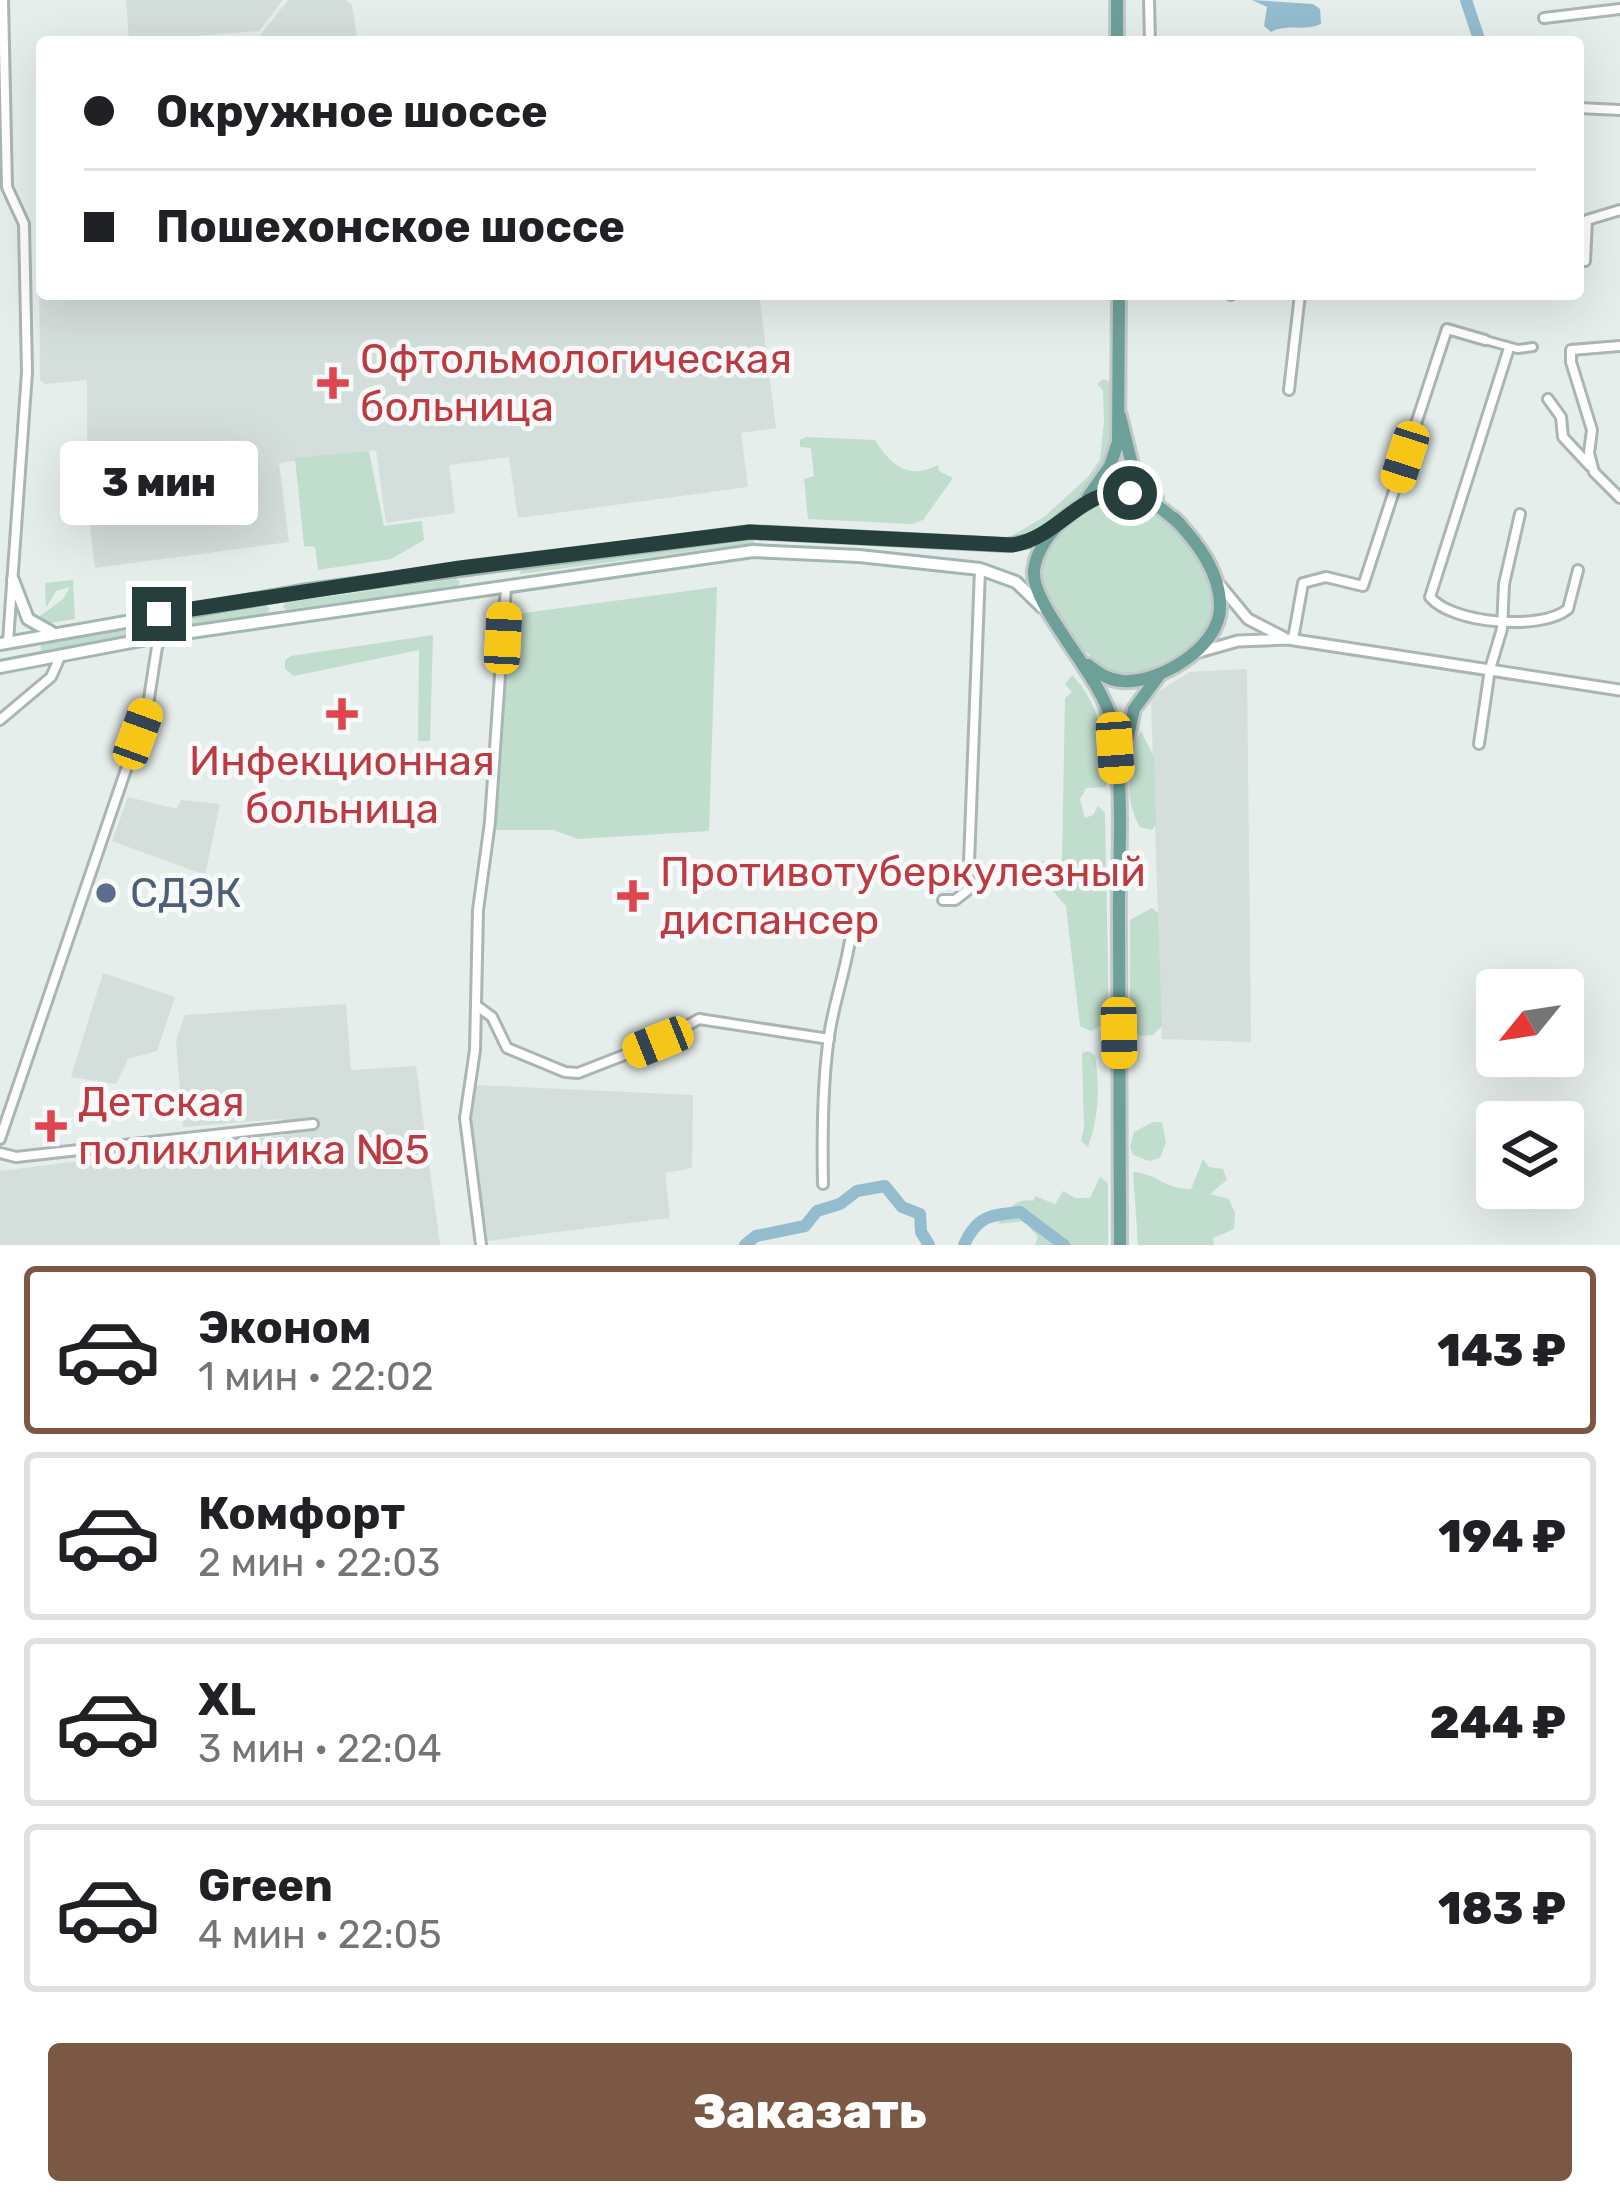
<!DOCTYPE html>
<html lang="ru">
<meta charset="utf-8">
<style>
:root{--surface:#fff;--page:#f2f2f2;--text:#202124;--muted:#757577;--line:#e0e0e0;--accent:#7a5844}
body{margin:0;font-family:Rubik,sans-serif;background:var(--page);color:var(--text);height:100vh;display:flex;flex-direction:column;font-size:45px;white-space:nowrap}
*{box-sizing:border-box;margin:0}
p{font-size:39px;color:var(--muted)}
.icon{flex:none;width:66px;height:66px;fill:none;stroke:currentColor;stroke-width:2;stroke-linecap:round;stroke-linejoin:round}
.map{position:relative;height:1245px;overflow:hidden}
.drawer{display:flex;flex-direction:column;background:var(--surface);flex:1}
.drawer>*{flex:none}
.top-card{position:absolute;left:36px;top:36px;width:1548px;height:264px;border-radius:12px;box-shadow:0 12px 48px #0002;display:grid;align-content:center;height:264px;padding:0 48px;background:var(--surface)}
.needle{width:78px;rotate:240deg}
.tools{position:absolute;left:1476px;top:969px;display:grid;gap:24px}
.tools a{display:grid;place-items:center;width:108px;height:108px;border-radius:12px;background:var(--surface);box-shadow:0 12px 48px #0002;font-size:60px}
.end{position:absolute;width:54px;height:54px;margin:-27px;border:15px solid #263f3c;background:#fff;box-shadow:0 0 0 6px #fff}
.from{border-radius:50%}
.bubble{position:absolute;height:84px;border-radius:12px;background:var(--surface);box-shadow:0 12px 48px #0002;font-size:39px;font-weight:800;line-height:84px;text-align:center}
.car{position:absolute;width:36px;height:72px;margin:-36px -18px;border-radius:15px;box-shadow:0 0 9px 3px #0007;background:linear-gradient(#f5c518 24%,#345 0 40%,#f5c518 0 76%,#345 0 86%,#f5c518 0)}
.top-card b{display:flex;align-items:center;gap:42px;height:114px;font-size:45px}
.top-card b+b{border-top:3px solid var(--line)}
.top-card i{width:30px;height:30px;background:var(--text)}
ul{padding:21px 0 0;list-style:none}
li{display:flex;align-items:center;gap:36px;height:168px;margin:0 24px 18px;padding:0 24px;border:6px solid var(--line);border-radius:12px}
li div{flex:1}
li b{display:block;font-size:45px}
li em{font-style:normal;font-weight:800}
li.on{border-color:var(--accent)}
li>.icon{width:108px;height:108px;stroke-width:1.5}
.action{display:flex;gap:24px;margin-top:auto;padding:24px 48px}
.action a{flex:1;height:138px;border-radius:12px;background:var(--accent);color:#fff;font-size:48px;font-weight:800;line-height:138px;text-align:center}
.map>svg:first-child{display:block}
.built{fill:#d4dedb}
.green{fill:#c1ddcd}
.water{fill:#93bcce}
.lines{fill:none;stroke-linecap:round;stroke-linejoin:round}
.river{stroke:#93bcce;stroke-width:12}
.pedestrian-casing{stroke:#a9b6b4;stroke-width:12}
.minor-casing{stroke:#a9b6b4;stroke-width:14}
.tertiary-casing{stroke:#a9b6b4;stroke-width:15}
.secondary-casing{stroke:#a2b6b2;stroke-width:16}
.primary-casing{stroke:#c2c9c8;stroke-width:18}
.pedestrian{stroke:#fff;stroke-width:6}
.minor{stroke:#fff;stroke-width:8}
.tertiary{stroke:#fff;stroke-width:9}
.secondary{stroke:#fff;stroke-width:10}
.primary{stroke:#6ea09a;stroke-width:12}
.route{stroke:#263f3c;stroke-width:15}
.health-dot{fill:#e0444e;stroke:#f7faf9;stroke-width:4.5}
.service-dot{fill:#5c6f8a;stroke:#f7faf9;stroke-width:4.5}
.labels{text-anchor:middle;dominant-baseline:central;stroke-width:10;stroke-linejoin:round;paint-order:stroke}
.health-label{font-size:42px;fill:#be3a42;stroke:#f7faf9;text-anchor:start}
.service-label{font-size:42px;fill:#4e5e75;stroke:#f7faf9;text-anchor:start}
</style>
<div class="map">
<svg width="1620" height="1245" viewBox="0 0 1620 1245">
<rect width="100%" height="100%" fill="#e6eeec"/>
<g class="built">
<path d="M126 0H283L259 31 129 41Z"/>
<path d="M288 0H346L352 5 358 42H255Z"/>
<path d="M39 268H42V294H759L776 428 741 433 748 487 518 518 509 457 449 465 455 513 386 523 376 450 279 463 289 542 95 568 87 504V380L45 384 40 380Z"/>
<path d="M1247 669 1251 1042 1162 1039 1151 701 1158 692 1190 672Z"/>
<path d="M128 797 177 809 181 800 220 804 205 875 112 841Z"/>
<path d="M103 973 175 997 157 1051 128 1059 116 1084 71 1077Z"/>
<path d="M346 1004 351 1070 416 1066 440 1245H0V1171L285 1135 282 1119 183 1127 176 1041 185 1015Z"/>
<path d="M475 1085 693 1095 692 1168 665 1173 670 1218 487 1241 483 1234 469 1123Z"/>
</g>
<g class="green">
<path d="M1103 379 1109 381C1112 405 1116 435 1107 458 1096 491 1040 539 1006 539L1044 517 1088 477 1100 459 1104 421 1103 390 1097 384Z"/>
<path d="M806 437 875 440C891 466 909 480 938 465L939 471 953 478 923 520 912 524 808 519 804 479 814 476 811 448 800 447V440Z"/>
<path d="M369 451 384 526 422 521 424 540 391 559 318 570 315 547 304 546 295 458Z"/>
<path d="M1125 497C1179 516 1254 606 1184 650 1168 660 1144 674 1124 674 1092 674 1042 603 1042 572 1042 550 1086 503 1107 498 1108 497 1123 497 1125 497Z"/>
<path d="M752 539 755 543 520 574 521 570Z"/>
<path d="M456 579 460 582 457 586 286 610 283 607 286 602Z"/>
<path d="M73 580 75 619 50 623 36 619 63 599 70 587 56 591 46 608 45 583Z"/>
<path d="M717 587 709 831 578 839 554 830H494L509 615Z"/>
<path d="M266 605 270 609 266 614 41 651 40 641Z"/>
<path d="M433 635 430 741H418L419 650 294 676 285 669V660L291 656Z"/>
<path d="M1072 675C1101 704 1106 747 1106 787L1086 788 1080 799 1085 818 1093 815 1098 806 1105 813 1109 1021 1091 1031 1080 1026 1066 906 1052 890 1036 886 1041 880 1053 882V874L1034 868 1037 862 1062 860 1065 698 1072 692 1065 684Z"/>
<path d="M1141 731 1154 757 1156 824 1152 830 1140 827C1124 800 1125 757 1141 731Z"/>
<path d="M1152 908 1158 913 1162 1026 1153 1035 1140 1036 1130 1027V920Z"/>
<path d="M1089 1051 1095 1056C1100 1087 1099 1118 1088 1147L1081 1141 1084 1128 1082 1053Z"/>
<path d="M1153 1122H1162L1166 1142 1160 1158 1149 1161 1133 1155 1130 1147 1134 1132Z"/>
<path d="M1203 1159 1209 1167 1223 1169 1227 1180 1210 1194 1229 1199 1235 1213 1234 1229 1213 1238 1214 1245H1138L1133 1172C1155 1173 1168 1190 1191 1189Z"/>
<path d="M1100 1177 1108 1183V1245H1035L1038 1237 1024 1221 998 1224C1005 1210 1017 1197 1033 1201L1035 1196 1055 1204 1063 1191 1075 1198H1090Z"/>
</g>
<path class="water" d="M1252 0 1313 4 1320 9 1321 24C1303 32 1289 23 1271 32L1264 26 1267 7Z"/>
<g class="lines">
<g class="river">
<path d="M1466 0 1480 42"/>
<path d="M745 1245 756 1236 805 1226 817 1211 840 1204 857 1191 885 1186 902 1207 920 1214 921 1232 929 1245"/>
<path d="M964 1245C977 1216 990 1215 1020 1212L1064 1245"/>
</g>
<defs>
<path id="pedestrian" d="M1485 340 1518 349 1533 347"/>
<g id="minor">
<path d="M3 0 7 187 24 224 27 372 8 642"/>
<path d="M1149 0 1150 42"/>
<path d="M1544 18 1620 9"/>
<path d="M1578 108 1620 110"/>
<path d="M1585 261 1587 220 1620 210"/>
<path d="M1231 294V295"/>
<path d="M1620 346 1571 350V362L1592 430 1589 453 1594 472 1620 498"/>
<path d="M1509 348 1430 597C1452 624 1542 631 1568 609L1578 570"/>
<path d="M1289 390 1300 294"/>
<path d="M1548 399 1561 417 1563 437 1590 466"/>
<path d="M1293 639 1303 583 1326 577 1363 586 1447 329 1485 340"/>
<path d="M0 720 51 677 60 657"/>
<path d="M1479 744 1490 669 1502 629 1504 584 1520 514"/>
<path d="M943 900H955L968 890 980 569"/>
<path d="M477 1006 492 1017 507 1048 565 1072 578 1073 658 1042 699 1019 829 1039"/>
<path d="M0 1139 148 705 157 647 163 636"/>
<path d="M0 1153 16 1157 313 1124"/>
<path d="M823 1184C822 1134 822 1079 830 1030 836 995 848 963 852 927"/>
<path d="M481 1245 465 1118 475 1050 478 910 490 822 506 587"/>
</g>
<g id="tertiary">
<path d="M1219 584 1248 619 1283 637"/>
<path d="M1199 652 1238 641 1288 639 1620 690"/>
</g>
<g id="secondary">
<path d="M13 580 28 619 51 632"/>
<path d="M0 644 308 590 750 532 1007 545 1036 540 1052 531"/>
<path d="M0 667 163 636 753 551 859 556 980 569 1016 582 1042 607"/>
</g>
<g id="primary">
<path d="M1117 0V42"/>
<path d="M1120 416 1133 469 1156 499"/>
<path d="M1088 497 1110 466 1118 442 1119 294"/>
<path d="M1088 665C1098 673 1108 680 1122 681 1158 684 1219 648 1220 608 1221 573 1197 542 1174 518"/>
<path d="M1122 763 1134 709 1160 674"/>
<path d="M1120 1245C1120 1138 1119 1031 1119 924 1118 859 1125 788 1112 723 1102 675 1030 606 1034 570 1038 534 1089 487 1125 492 1147 495 1163 510 1180 524"/>
</g>
</defs>
<use href="#pedestrian" class="pedestrian-casing"/>
<use href="#minor" class="minor-casing"/>
<use href="#tertiary" class="tertiary-casing"/>
<use href="#secondary" class="secondary-casing"/>
<use href="#primary" class="primary-casing"/>
<use href="#pedestrian" class="pedestrian"/>
<use href="#minor" class="minor"/>
<use href="#tertiary" class="tertiary"/>
<use href="#secondary" class="secondary"/>
<use href="#primary" class="primary"/>
</g>
<g class="lines">
<path class="route" d="M159 614 460 568 750 532 1012 545C1058 539 1082 486 1130 493"/>
</g>
<g class="health-dot">
<path d="M327 365h12v12h12v12h-12v12h-12v-12h-12v-12h12z"/>
<path d="M336 696h12v12h12v12h-12v12h-12v-12h-12v-12h12z"/>
<path d="M627 878h12v12h12v12h-12v12h-12v-12h-12v-12h12z"/>
<path d="M45 1108h12v12h12v12h-12v12h-12v-12h-12v-12h12z"/>
</g>
<circle class="service-dot" cx="106" cy="893" r="12"/>
<g class="labels">
<g class="health-label">
<text x="360" y="359">Офтольмологическая<tspan x="360" dy="48">больница</tspan></text>
<text x="342" y="761" text-anchor="middle">Инфекционная<tspan x="342" dy="48">больница</tspan></text>
<text x="660" y="872">Противотуберкулезный<tspan x="660" dy="48">диспансер</tspan></text>
<text x="78" y="1102">Детская<tspan x="78" dy="48">поликлиника №5</tspan></text>
</g>
<g class="service-label">
<text x="130" y="893">СДЭК</text>
</g>
</g>
</svg>
<div class="tools">
<a><svg class="needle" viewBox="-14 -14 28 28"><path d="M0-13l5 13h-10z" fill="#e53935"/><path d="M0 13l5-13h-10z" fill="#757577"/></svg></a>
<a><svg class="icon" aria-label="layers" viewBox="0 0 24 24"><path d="M12 4l9 5-9 5-9-5zM3 14l9 5 9-5"/></svg></a>
</div>
<i class="end from" style="left:1130px;top:493px"></i>
<i class="end" style="left:159px;top:614px"></i>
<div class="bubble" style="left:60px;top:441px;width:198px">3 мин</div>
<i class="car" style="left:1405px;top:457px;rotate:198deg"></i>
<i class="car" style="left:503px;top:638px;rotate:3deg"></i>
<i class="car" style="left:138px;top:734px;rotate:20deg"></i>
<i class="car" style="left:1115px;top:748px;rotate:176deg"></i>
<i class="car" style="left:1119px;top:1033px;rotate:179deg"></i>
<i class="car" style="left:658px;top:1042px;rotate:248deg"></i>
<div class="top-card">
<b><i class="from"></i>Окружное шоссе</b>
<b><i></i>Пошехонское шоссе</b>
</div>
</div>
<section class="drawer">
<ul>
<li class="on"><svg class="icon" aria-label="car" viewBox="0 0 24 24"><path d="M5 17H2v-5l4-1 3-4h7l3 4 3 1v5h-3M9 17h6M6 11h13"/><circle cx="7" cy="17" r="2"/><circle cx="17" cy="17" r="2"/></svg><div><b>Эконом</b><p>1 мин · 22:02</p></div><em>143 ₽</em></li>
<li><svg class="icon" aria-label="car" viewBox="0 0 24 24"><path d="M5 17H2v-5l4-1 3-4h7l3 4 3 1v5h-3M9 17h6M6 11h13"/><circle cx="7" cy="17" r="2"/><circle cx="17" cy="17" r="2"/></svg><div><b>Комфорт</b><p>2 мин · 22:03</p></div><em>194 ₽</em></li>
<li><svg class="icon" aria-label="car" viewBox="0 0 24 24"><path d="M5 17H2v-5l4-1 3-4h7l3 4 3 1v5h-3M9 17h6M6 11h13"/><circle cx="7" cy="17" r="2"/><circle cx="17" cy="17" r="2"/></svg><div><b>XL</b><p>3 мин · 22:04</p></div><em>244 ₽</em></li>
<li><svg class="icon" aria-label="car" viewBox="0 0 24 24"><path d="M5 17H2v-5l4-1 3-4h7l3 4 3 1v5h-3M9 17h6M6 11h13"/><circle cx="7" cy="17" r="2"/><circle cx="17" cy="17" r="2"/></svg><div><b>Green</b><p>4 мин · 22:05</p></div><em>183 ₽</em></li>
</ul>
<div class="action"><a>Заказать</a></div>
</section>
